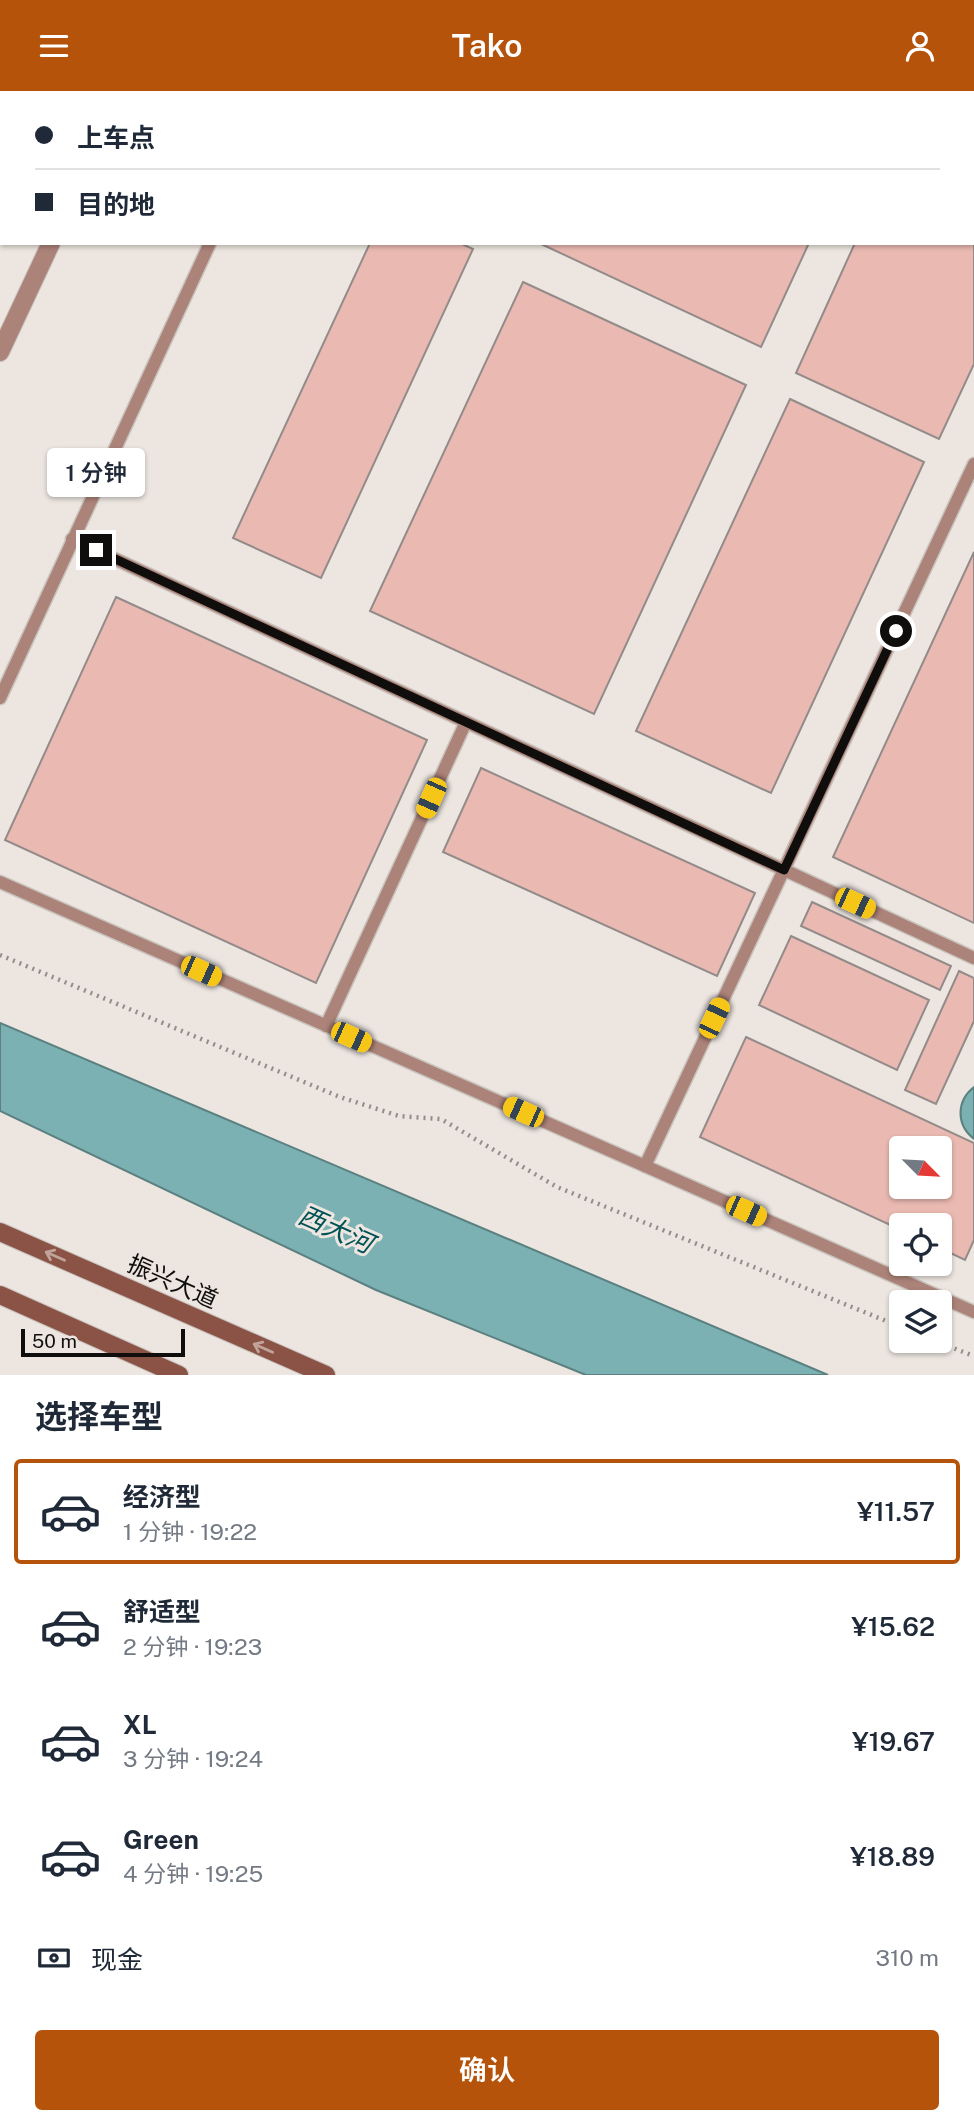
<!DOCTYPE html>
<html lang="zh">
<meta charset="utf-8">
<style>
:root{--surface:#fff;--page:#f6f6f7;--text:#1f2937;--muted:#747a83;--line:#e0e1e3;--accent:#b45309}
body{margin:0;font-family:"Public Sans","Noto Sans SC",sans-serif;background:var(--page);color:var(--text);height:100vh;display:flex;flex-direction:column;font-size:26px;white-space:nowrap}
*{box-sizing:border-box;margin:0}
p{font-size:23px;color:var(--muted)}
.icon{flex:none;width:38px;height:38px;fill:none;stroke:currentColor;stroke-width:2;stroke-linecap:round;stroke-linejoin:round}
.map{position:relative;height:1284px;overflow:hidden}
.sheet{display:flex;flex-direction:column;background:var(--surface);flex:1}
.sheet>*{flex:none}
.banner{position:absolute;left:0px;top:0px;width:975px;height:154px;box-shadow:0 2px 5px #0004;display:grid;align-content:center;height:154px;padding:0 35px;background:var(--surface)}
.needle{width:46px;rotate:114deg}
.tools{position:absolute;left:889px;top:1045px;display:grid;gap:14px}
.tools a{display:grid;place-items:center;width:63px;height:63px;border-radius:7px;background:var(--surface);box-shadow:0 2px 5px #0004;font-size:35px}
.scale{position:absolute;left:21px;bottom:18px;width:164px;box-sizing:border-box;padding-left:7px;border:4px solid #100e0c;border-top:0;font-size:19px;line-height:24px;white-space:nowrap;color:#100e0c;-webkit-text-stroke:5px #ece5e0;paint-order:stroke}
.end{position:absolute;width:32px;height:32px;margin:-16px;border:9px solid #100e0c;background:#fff;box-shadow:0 0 0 4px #fff}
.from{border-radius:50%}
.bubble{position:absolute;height:49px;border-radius:7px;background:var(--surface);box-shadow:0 2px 5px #0004;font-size:23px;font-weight:600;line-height:49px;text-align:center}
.car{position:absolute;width:21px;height:42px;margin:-21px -10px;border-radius:9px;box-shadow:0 0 5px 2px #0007;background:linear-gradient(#f5c518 24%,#345 0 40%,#f5c518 0 76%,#345 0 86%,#f5c518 0)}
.banner b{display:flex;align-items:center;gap:24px;height:66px;font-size:26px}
.banner b+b{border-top:2px solid var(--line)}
.banner i{width:18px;height:18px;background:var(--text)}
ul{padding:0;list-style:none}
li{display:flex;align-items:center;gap:21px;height:105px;margin:0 14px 10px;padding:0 21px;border:4px solid transparent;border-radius:7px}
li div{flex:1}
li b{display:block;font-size:26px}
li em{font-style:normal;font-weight:600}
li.active{border-color:var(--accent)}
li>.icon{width:63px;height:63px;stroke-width:1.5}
h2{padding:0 35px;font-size:32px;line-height:84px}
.pay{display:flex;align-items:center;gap:18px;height:77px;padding:0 35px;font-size:26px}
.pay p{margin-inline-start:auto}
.action{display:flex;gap:14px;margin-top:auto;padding:14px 35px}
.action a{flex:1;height:80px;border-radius:7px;background:var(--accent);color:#fff;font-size:28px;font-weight:600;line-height:80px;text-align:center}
header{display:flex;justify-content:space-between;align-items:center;height:91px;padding:0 35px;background:var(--accent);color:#fff;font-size:32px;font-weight:600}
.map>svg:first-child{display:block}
.water{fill:#7bb1b2;stroke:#5b8080;stroke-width:2}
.building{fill:#eabab2;stroke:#938b89;stroke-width:2;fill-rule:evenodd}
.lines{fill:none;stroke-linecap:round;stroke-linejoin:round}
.service-casing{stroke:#c9c3be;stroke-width:15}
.tertiary-casing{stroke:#c9c3be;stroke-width:20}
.secondary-casing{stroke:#c9c3be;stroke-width:20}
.path{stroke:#938e8a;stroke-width:4.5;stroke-dasharray:2 5;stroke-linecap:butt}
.service{stroke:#ac8379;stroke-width:12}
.tertiary{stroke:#ac8379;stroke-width:18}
.secondary{stroke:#8b5346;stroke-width:18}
.oneway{stroke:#c0a39b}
.route{stroke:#100e0c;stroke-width:9}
.labels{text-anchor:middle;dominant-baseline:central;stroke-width:6;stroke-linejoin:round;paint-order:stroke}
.street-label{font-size:24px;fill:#100e0c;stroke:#ece5e0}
.water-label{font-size:26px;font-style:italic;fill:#005355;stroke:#ece5e0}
</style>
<header><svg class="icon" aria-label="menu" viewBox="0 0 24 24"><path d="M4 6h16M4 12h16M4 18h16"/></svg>Tako<svg class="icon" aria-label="person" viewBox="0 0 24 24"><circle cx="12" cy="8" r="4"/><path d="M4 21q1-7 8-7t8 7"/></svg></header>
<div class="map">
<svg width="974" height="1284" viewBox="0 0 974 1284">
<rect width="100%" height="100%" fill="#ece5e0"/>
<g class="water">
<path d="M0 932 828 1284H586L376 1199 0 1020Z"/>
<path d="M974 996V1048C956 1034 956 1010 974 996Z"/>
</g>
<g class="building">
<path d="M446 0H549L445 2Z"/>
<path d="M610 0H879L609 2Z"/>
<path d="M926 0H974V273L939 348 796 282 855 152H973V2Z"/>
<path d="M0 68 2 69 0 126Z"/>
<path d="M370 152H460L473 158 321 487 233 447Z"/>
<path d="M539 152H809L761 256Z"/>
<path d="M523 191 746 294 594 623 370 520Z"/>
<path d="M790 308 924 371 771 702 636 640Z"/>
<path d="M974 461V832L833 766Z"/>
<path d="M116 506 427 649 316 892 5 749Z"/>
<path d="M481 677 755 802 717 885 443 761Z"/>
<path d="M812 811 951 875 940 899 801 835Z"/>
<path d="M791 845 929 909 897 979 759 914Z"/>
<path d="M959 880 974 887V930L936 1013 905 999Z"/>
<path d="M746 946 974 1052V1149L965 1169 940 1157V1134H901V1139L700 1046ZM901 1057H940V1096H901Z"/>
</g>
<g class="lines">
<defs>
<g id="service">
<path d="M281 2V0"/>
<path d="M0 51 2 52"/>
<path d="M72 448 974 867"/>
<path d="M0 607 210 152"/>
<path d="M0 791 645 1075 974 373"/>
<path d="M326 935 466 631"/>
<path d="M645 1075 974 1221"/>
</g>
<g id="tertiary">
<path d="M122 2V0"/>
<path d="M0 261 51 152"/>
</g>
<g id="secondary">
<path d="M0 1141 326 1284"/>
<path d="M0 1204 179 1284"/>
</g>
</defs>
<use href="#service" class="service-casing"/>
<use href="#tertiary" class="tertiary-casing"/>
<use href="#secondary" class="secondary-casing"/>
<g class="path">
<path d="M0 864 340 1006 399 1025 441 1028 557 1096 901 1236"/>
<path d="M935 1250 974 1265"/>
</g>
<use href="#service" class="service"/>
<use href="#tertiary" class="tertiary"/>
<use href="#secondary" class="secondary"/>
</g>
<defs><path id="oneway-shaft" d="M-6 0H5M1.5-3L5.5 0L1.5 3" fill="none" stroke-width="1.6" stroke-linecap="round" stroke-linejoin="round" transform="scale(1.75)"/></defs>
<g class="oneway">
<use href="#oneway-shaft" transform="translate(55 1165) rotate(-156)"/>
<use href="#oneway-shaft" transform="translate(263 1257) rotate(-156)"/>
</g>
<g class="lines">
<path class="route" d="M96 459 784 779 896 540"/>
</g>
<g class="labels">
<g class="street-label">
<text transform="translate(173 1190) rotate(24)">振兴大道</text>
</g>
<g class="water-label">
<text transform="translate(336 1138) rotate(24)">西大河</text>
</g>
</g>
</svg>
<div class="tools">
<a><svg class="needle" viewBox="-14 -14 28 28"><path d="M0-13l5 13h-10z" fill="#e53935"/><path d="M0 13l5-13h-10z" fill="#747a83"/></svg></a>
<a><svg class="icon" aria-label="locate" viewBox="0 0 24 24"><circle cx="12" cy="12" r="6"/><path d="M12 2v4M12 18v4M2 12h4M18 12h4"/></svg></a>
<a><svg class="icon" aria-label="layers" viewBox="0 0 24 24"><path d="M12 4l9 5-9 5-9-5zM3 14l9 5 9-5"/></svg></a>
</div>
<div class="scale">50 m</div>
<i class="end from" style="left:896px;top:540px"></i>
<i class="end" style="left:96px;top:459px"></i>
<div class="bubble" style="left:47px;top:357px;width:98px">1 分钟</div>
<i class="car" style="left:431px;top:707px;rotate:204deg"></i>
<i class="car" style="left:855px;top:812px;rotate:115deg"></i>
<i class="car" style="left:201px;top:880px;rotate:114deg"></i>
<i class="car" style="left:714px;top:927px;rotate:25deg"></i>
<i class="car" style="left:351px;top:946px;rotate:114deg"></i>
<i class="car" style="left:523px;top:1021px;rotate:294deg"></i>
<i class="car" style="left:746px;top:1120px;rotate:114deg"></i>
<div class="banner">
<b><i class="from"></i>上车点</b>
<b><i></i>目的地</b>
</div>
</div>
<section class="sheet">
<h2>选择车型</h2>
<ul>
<li class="active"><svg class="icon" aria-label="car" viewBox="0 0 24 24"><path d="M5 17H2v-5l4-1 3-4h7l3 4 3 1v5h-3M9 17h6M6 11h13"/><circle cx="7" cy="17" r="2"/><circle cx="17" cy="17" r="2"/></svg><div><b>经济型</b><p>1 分钟 · 19:22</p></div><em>¥11.57</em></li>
<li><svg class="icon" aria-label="car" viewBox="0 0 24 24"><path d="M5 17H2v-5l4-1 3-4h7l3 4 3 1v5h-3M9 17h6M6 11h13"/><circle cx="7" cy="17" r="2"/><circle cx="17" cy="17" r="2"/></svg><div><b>舒适型</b><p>2 分钟 · 19:23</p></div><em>¥15.62</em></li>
<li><svg class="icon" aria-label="car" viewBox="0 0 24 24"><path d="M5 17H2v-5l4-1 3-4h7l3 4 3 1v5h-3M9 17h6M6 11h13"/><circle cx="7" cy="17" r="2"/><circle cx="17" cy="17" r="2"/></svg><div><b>XL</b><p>3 分钟 · 19:24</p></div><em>¥19.67</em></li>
<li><svg class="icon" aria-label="car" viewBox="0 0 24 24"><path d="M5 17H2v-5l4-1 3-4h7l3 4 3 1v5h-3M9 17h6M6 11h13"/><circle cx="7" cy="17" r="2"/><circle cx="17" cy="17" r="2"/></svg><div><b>Green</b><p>4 分钟 · 19:25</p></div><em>¥18.89</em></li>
</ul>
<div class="pay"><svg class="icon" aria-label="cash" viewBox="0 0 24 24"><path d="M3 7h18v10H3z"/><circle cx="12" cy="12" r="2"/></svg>现金<p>310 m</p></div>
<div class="action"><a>确认</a></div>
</section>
